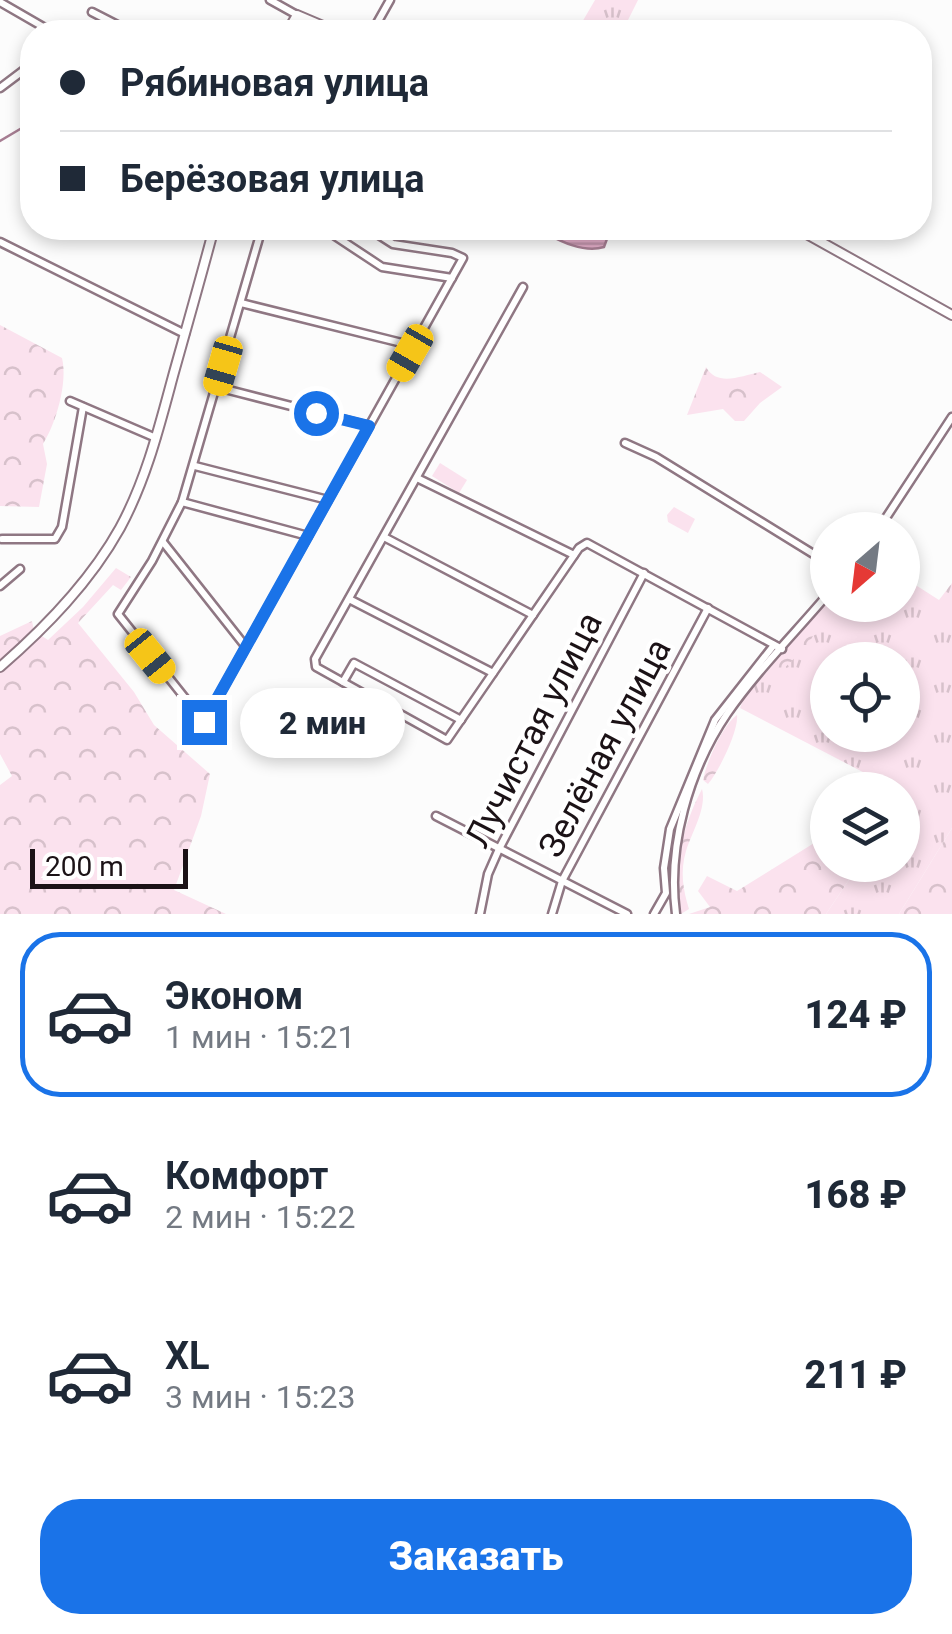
<!DOCTYPE html>
<html lang="ru">
<meta charset="utf-8">
<style>
:root{--surface:#fff;--page:#f2f2f3;--text:#1f2937;--muted:#747a83;--line:#e0e1e3;--accent:#1a73e8}
body{margin:0;font-family:Roboto,sans-serif;background:var(--page);color:var(--text);height:100vh;display:flex;flex-direction:column;font-size:38px;white-space:nowrap}
*{box-sizing:border-box;margin:0}
p{font-size:32px;color:var(--muted)}
.icon{flex:none;width:55px;height:55px;fill:none;stroke:currentColor;stroke-width:2;stroke-linecap:round;stroke-linejoin:round}
.map{position:relative;height:914px;overflow:hidden}
.sheet{display:flex;flex-direction:column;background:var(--surface);flex:1}
.sheet>*{flex:none}
.hud{position:absolute;left:20px;top:20px;width:912px;height:220px;border-radius:40px;box-shadow:0 5px 15px #0003;display:grid;align-content:center;height:220px;padding:0 40px;background:var(--surface)}
.needle{width:65px;rotate:208deg}
.fabs{position:absolute;left:810px;top:512px;display:grid;gap:20px}
.fabs a{display:grid;place-items:center;width:110px;height:110px;border-radius:50%;background:var(--surface);box-shadow:0 5px 15px #0003;font-size:50px}
.scale{position:absolute;left:30px;bottom:25px;width:158px;box-sizing:border-box;padding-left:10px;border:5px solid #1b1216;border-top:0;font-size:28px;line-height:35px;white-space:nowrap;color:#1b1216;-webkit-text-stroke:8px #fff;paint-order:stroke}
.end{position:absolute;width:45px;height:45px;margin:-22px;border:12px solid #1a73e8;background:#fff;box-shadow:0 0 0 5px #fff}
.from{border-radius:50%}
.bubble{position:absolute;height:70px;border-radius:35px;background:var(--surface);box-shadow:0 5px 15px #0003;font-size:32px;font-weight:800;line-height:70px;text-align:center}
.car{position:absolute;width:30px;height:60px;margin:-30px -15px;border-radius:12px;box-shadow:0 0 8px 2px #0007;background:linear-gradient(#f5c518 24%,#345 0 40%,#f5c518 0 76%,#345 0 86%,#f5c518 0)}
.hud b{display:flex;align-items:center;gap:35px;height:95px;font-size:38px}
.hud b+b{border-top:2px solid var(--line)}
.hud i{width:25px;height:25px;background:var(--text)}
ul{padding:18px 0 0;list-style:none}
li{display:flex;align-items:center;gap:30px;height:165px;margin:0 20px 15px;padding:0 20px;border:5px solid transparent;border-radius:40px}
li div{flex:1}
li b{display:block;font-size:38px}
li em{font-style:normal;font-weight:800}
li.active{border-color:var(--accent)}
li>.icon{width:90px;height:90px;stroke-width:1.5}
.cta{display:flex;gap:20px;margin-top:auto;padding:20px 40px}
.cta a{flex:1;height:115px;border-radius:40px;background:var(--accent);color:#fff;font-size:40px;font-weight:800;line-height:115px;text-align:center}
.map>svg:first-child{display:block}
.grass{fill:url(#grass-tufts);fill-rule:evenodd}
.forest{fill:url(#forest-crowns)}
.park{fill:#fbe2ee}
.water{fill:url(#water-rules);stroke:#a77e93;stroke-width:2.5}
.lines{fill:none;stroke-linecap:round;stroke-linejoin:round}
.stream{stroke:#a77e93;stroke-width:2.5}
.minor-casing{stroke:#8f7783;stroke-width:11}
.tertiary-casing{stroke:#8f7783;stroke-width:12}
.minor{stroke:#fff;stroke-width:6}
.tertiary{stroke:#fff;stroke-width:8}
.route{stroke:#1a73e8;stroke-width:12}
.labels{text-anchor:middle;dominant-baseline:central;stroke-width:8;stroke-linejoin:round;paint-order:stroke}
.street-label{font-size:35px;fill:#1b1216;stroke:#fff}
</style>
<div class="map">
<svg width="952" height="914" viewBox="0 0 952 914">
<defs>
<pattern id="grass-tufts" width="24" height="20" patternUnits="userSpaceOnUse" patternTransform="scale(2.5)"><rect width="24" height="20" fill="#fbe2ee"/><path d="M3 7l-1-3M5 7V3M7 7l1-3M15 17l-1-3M17 17v-4M19 17l1-3" fill="none" stroke="#d7c1cb"/></pattern>
<pattern id="forest-crowns" width="20" height="18" patternUnits="userSpaceOnUse" patternTransform="scale(2.5)"><rect width="20" height="18" fill="#fbe2ee"/><path d="M2 6a3 3 0 1 1 6 0M12 15a3 3 0 1 1 6 0" fill="none" stroke="#d7c1cb"/></pattern>
<pattern id="water-rules" width="6" height="5" patternUnits="userSpaceOnUse" patternTransform="scale(2.5)"><rect width="6" height="5" fill="#e3adc8"/><path d="M0 2.5h6" fill="none" stroke="#c294ab"/></pattern>
</defs>
<rect width="100%" height="100%" fill="#fcfcfc"/>
<g class="grass">
<path d="M595 0H638L622 32H597L581 24Z"/>
<path d="M903 577 939 600 952 583V828L899 914H826L859 865H902V790H883L880 781 740 708 743 700 827 600 828 605H902ZM828 660H902V735H828Z"/>
</g>
<g class="forest">
<path d="M0 325 62 358C68 383 56 423 43 444L47 464 39 507 0 506Z"/>
<path d="M706 367C717 387 741 376 760 372L782 387 760 403 744 421H735L723 409 687 415Z"/>
<path d="M116 568 131 577 121 590 113 585 78 623 134 692 154 725 210 774 201 816 174 890 226 914H0V785L12 776 0 754V636L32 621 34 631 48 640 83 607Z"/>
<path d="M829 605H833L806 647 771 681H764C785 655 808 632 829 605Z"/>
<path d="M737 715C739 730 719 771 708 784L703 780C707 761 722 726 737 715Z"/>
<path d="M702 789C707 808 692 832 686 851 680 871 683 890 689 909L681 914C671 872 682 827 702 789Z"/>
<path d="M952 828V914H899Z"/>
<path d="M827 835 828 865H859L826 914H689L710 907 698 891 707 876 737 891Z"/>
</g>
<g class="park">
<path d="M440 463 467 480 459 493 432 476Z"/>
<path d="M674 507 695 519 688 533 668 522 667 515Z"/>
</g>
<path class="water" d="M535 228H611L604 247C581 254 555 238 535 228Z"/>
<g class="lines">
<path class="stream" d="M0 141 32 122"/>
<defs>
<g id="minor">
<path d="M270 0 297 15"/>
<path d="M0 2 52 32"/>
<path d="M92 12 131 32"/>
<path d="M372 32 390 0"/>
<path d="M0 88 32 64"/>
<path d="M262 228 182 502 152 561 118 614 204 722 463 258 452 253 393 244 368 228"/>
<path d="M323 228 382 267 452 278"/>
<path d="M0 242 185 334"/>
<path d="M523 287 315 659 316 667 447 740 579 548 587 543 782 649"/>
<path d="M241 303 414 346"/>
<path d="M217 387 369 426"/>
<path d="M70 401 156 438"/>
<path d="M625 443 656 457 828 563"/>
<path d="M195 466 328 500"/>
<path d="M417 478 574 555"/>
<path d="M182 502 308 536"/>
<path d="M878 530 952 417"/>
<path d="M384 537 533 615"/>
<path d="M2 539H55L62 527 83 407"/>
<path d="M163 542 246 647"/>
<path d="M0 586 20 569"/>
<path d="M349 599 493 673"/>
<path d="M343 682 354 663 461 720"/>
<path d="M436 816 627 914"/>
<path d="M480 914 488 874 499 849 644 573"/>
<path d="M552 914 562 881 708 608"/>
<path d="M654 914 666 893 664 868 670 829 715 720 774 645"/>
<path d="M676 914C667 847 689 770 727 714 756 672 795 633 828 594"/>
</g>
<g id="tertiary">
<path d="M287 32 297 15 337 32"/>
<path d="M796 228 952 315"/>
<path d="M0 667C46 627 90 582 120 528 146 480 159 428 173 376 187 326 201 277 214 228"/>
</g>
</defs>
<use href="#minor" class="minor-casing"/>
<use href="#tertiary" class="tertiary-casing"/>
<use href="#minor" class="minor"/>
<use href="#tertiary" class="tertiary"/>
</g>
<g class="lines">
<path class="route" d="M204 722 369 426 316 413"/>
</g>
<g class="labels">
<g class="street-label">
<text transform="translate(534 730) rotate(-63)">Лучистая улица</text>
<text transform="translate(605 748) rotate(-62)">Зелёная улица</text>
</g>
</g>
</svg>
<div class="fabs">
<a><svg class="needle" viewBox="-14 -14 28 28"><path d="M0-13l5 13h-10z" fill="#e53935"/><path d="M0 13l5-13h-10z" fill="#747a83"/></svg></a>
<a><svg class="icon" aria-label="locate" viewBox="0 0 24 24"><circle cx="12" cy="12" r="6"/><path d="M12 2v4M12 18v4M2 12h4M18 12h4"/></svg></a>
<a><svg class="icon" aria-label="layers" viewBox="0 0 24 24"><path d="M12 4l9 5-9 5-9-5zM3 14l9 5 9-5"/></svg></a>
</div>
<div class="scale">200 m</div>
<i class="end from" style="left:316px;top:413px"></i>
<i class="end" style="left:204px;top:722px"></i>
<div class="bubble" style="left:240px;top:688px;width:165px">2 мин</div>
<i class="car" style="left:410px;top:353px;rotate:210deg"></i>
<i class="car" style="left:223px;top:366px;rotate:196deg"></i>
<i class="car" style="left:150px;top:656px;rotate:141deg"></i>
<div class="hud">
<b><i class="from"></i>Рябиновая улица</b>
<b><i></i>Берёзовая улица</b>
</div>
</div>
<section class="sheet">
<ul>
<li class="active"><svg class="icon" aria-label="car" viewBox="0 0 24 24"><path d="M5 17H2v-5l4-1 3-4h7l3 4 3 1v5h-3M9 17h6M6 11h13"/><circle cx="7" cy="17" r="2"/><circle cx="17" cy="17" r="2"/></svg><div><b>Эконом</b><p>1 мин · 15:21</p></div><em>124 ₽</em></li>
<li><svg class="icon" aria-label="car" viewBox="0 0 24 24"><path d="M5 17H2v-5l4-1 3-4h7l3 4 3 1v5h-3M9 17h6M6 11h13"/><circle cx="7" cy="17" r="2"/><circle cx="17" cy="17" r="2"/></svg><div><b>Комфорт</b><p>2 мин · 15:22</p></div><em>168 ₽</em></li>
<li><svg class="icon" aria-label="car" viewBox="0 0 24 24"><path d="M5 17H2v-5l4-1 3-4h7l3 4 3 1v5h-3M9 17h6M6 11h13"/><circle cx="7" cy="17" r="2"/><circle cx="17" cy="17" r="2"/></svg><div><b>XL</b><p>3 мин · 15:23</p></div><em>211 ₽</em></li>
</ul>
<div class="cta"><a>Заказать</a></div>
</section>
